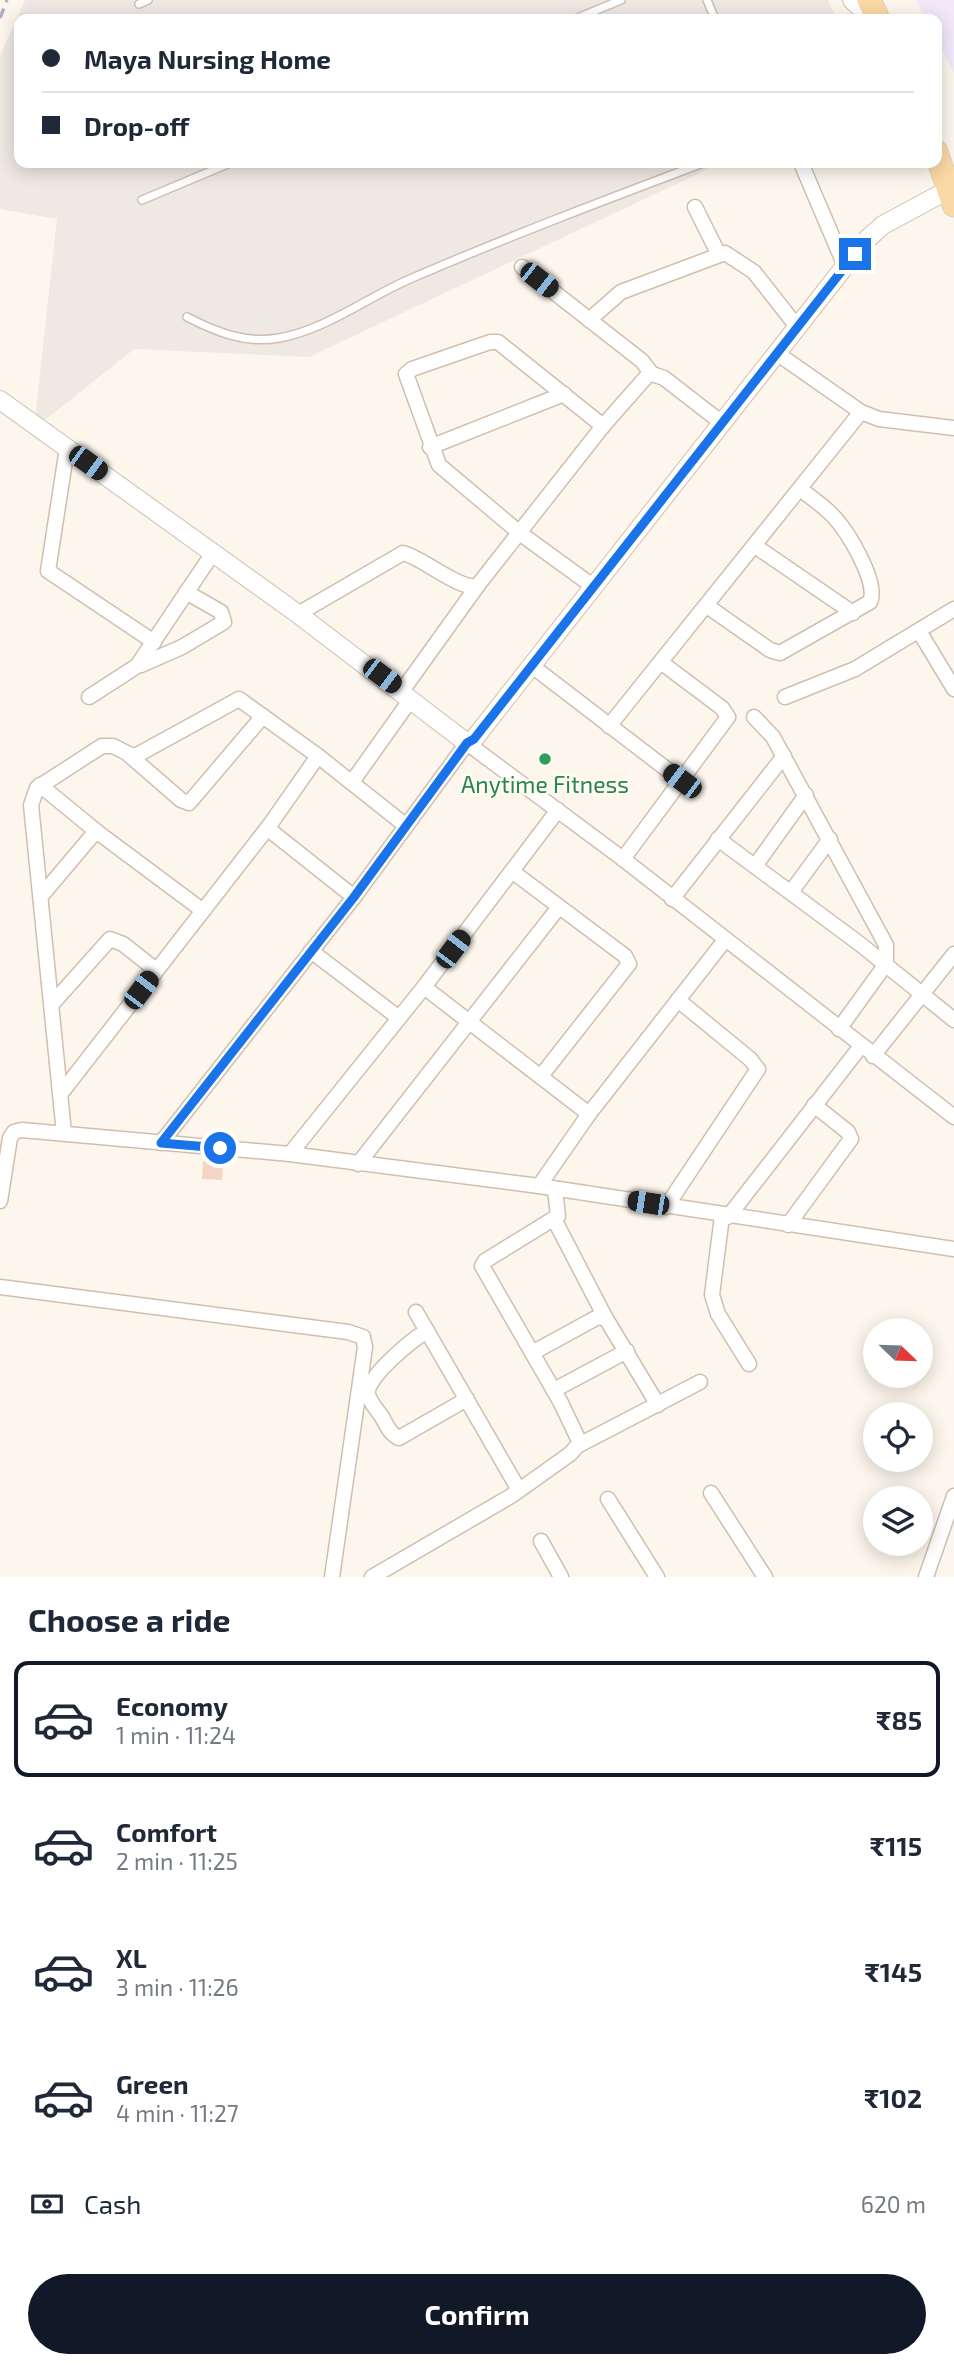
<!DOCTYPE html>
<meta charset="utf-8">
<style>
:root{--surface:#fff;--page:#f6f6f7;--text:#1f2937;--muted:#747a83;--line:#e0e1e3;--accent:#111827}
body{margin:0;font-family:"Exo 2",sans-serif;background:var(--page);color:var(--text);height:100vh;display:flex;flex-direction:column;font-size:26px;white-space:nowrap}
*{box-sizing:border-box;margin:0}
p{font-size:23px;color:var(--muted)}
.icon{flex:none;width:38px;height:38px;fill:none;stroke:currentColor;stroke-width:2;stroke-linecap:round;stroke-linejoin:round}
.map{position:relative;height:1577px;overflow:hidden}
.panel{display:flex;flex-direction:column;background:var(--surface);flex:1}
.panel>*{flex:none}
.guide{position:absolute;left:14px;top:14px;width:928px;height:154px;border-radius:14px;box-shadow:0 4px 18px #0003;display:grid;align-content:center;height:154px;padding:0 28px;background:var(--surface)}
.needle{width:46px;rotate:113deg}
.fabs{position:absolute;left:863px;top:1318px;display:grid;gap:14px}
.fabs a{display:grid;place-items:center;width:70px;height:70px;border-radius:50%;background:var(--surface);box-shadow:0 4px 18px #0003;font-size:35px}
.end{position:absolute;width:32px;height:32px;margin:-16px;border:9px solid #1a73e8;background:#fff;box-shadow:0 0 0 4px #fff}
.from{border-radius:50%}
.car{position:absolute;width:21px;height:42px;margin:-21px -10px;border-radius:9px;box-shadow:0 0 5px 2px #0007;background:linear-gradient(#222 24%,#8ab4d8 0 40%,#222 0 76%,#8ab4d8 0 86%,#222 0)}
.guide b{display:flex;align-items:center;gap:24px;height:66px;font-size:26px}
.guide b+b{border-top:2px solid var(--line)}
.guide i{width:18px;height:18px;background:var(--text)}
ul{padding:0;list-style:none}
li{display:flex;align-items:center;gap:21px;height:116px;margin:0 14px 10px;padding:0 14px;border:4px solid transparent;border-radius:14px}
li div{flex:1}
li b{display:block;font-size:26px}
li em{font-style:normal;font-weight:700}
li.on{border-color:var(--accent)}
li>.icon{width:63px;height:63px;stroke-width:1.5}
h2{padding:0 28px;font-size:32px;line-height:84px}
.pay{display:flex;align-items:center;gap:18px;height:77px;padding:0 28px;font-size:26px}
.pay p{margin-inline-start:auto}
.primary-button{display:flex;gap:14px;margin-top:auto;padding:14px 28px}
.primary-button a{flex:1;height:80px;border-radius:42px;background:var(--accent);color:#fff;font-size:28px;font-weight:700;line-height:80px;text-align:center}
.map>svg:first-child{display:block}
.industrial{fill:#efe9e4}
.education{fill:#f3e8fa}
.building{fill:#f3d5c3}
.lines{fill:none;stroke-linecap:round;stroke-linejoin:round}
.service-casing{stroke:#d1beb0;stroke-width:10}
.minor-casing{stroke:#d1beb0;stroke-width:17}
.tertiary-casing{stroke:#d1beb0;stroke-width:20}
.primary-casing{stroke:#dad1cd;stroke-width:25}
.service{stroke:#fff;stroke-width:7}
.minor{stroke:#fff;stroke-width:14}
.tertiary{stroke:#fff;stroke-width:18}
.primary{stroke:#fbd9a5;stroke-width:23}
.rail{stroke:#b9a8c9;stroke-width:3.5;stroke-dasharray:10 7;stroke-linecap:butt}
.route{stroke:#1a73e8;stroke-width:9}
.leisure-dot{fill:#2e9e5b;stroke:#fffaf3;stroke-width:2.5}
.labels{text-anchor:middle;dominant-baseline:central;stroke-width:5;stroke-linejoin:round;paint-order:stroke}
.leisure-label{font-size:23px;fill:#27864d;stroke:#fffaf3}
</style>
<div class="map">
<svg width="954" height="1577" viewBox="0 0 954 1577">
<rect width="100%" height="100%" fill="#fdf6ec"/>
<path class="industrial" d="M25 0H828L836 19H19V163H721L309 357 134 349 34 429 57 219 0 209V56Z"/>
<path class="education" d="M916 0H954V73L936 39V19H926Z"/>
<path class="building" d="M203 1161 223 1163 222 1180 202 1179Z"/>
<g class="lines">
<defs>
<g id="service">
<path d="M707 0 715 19"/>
<path d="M139 4 148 0"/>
<path d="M575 19 621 0"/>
<path d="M142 200 230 163"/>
<path d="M187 317C216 332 246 344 279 338 325 330 368 297 410 279 507 237 605 200 703 163"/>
</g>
<g id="minor">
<path d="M801 163 845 266"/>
<path d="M695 207 718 253"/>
<path d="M522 267 642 361 652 374"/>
<path d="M589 320 621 292 725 253 754 272 798 328"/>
<path d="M778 354 861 412 879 419 954 428"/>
<path d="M430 447 564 394"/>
<path d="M67 448 48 571 154 642"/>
<path d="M755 546 853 613"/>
<path d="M594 587 521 534 439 465 406 374 412 369 490 342H498L603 426"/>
<path d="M707 606 770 650 780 653 870 602C879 583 848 532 834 517 824 506 812 498 800 489"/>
<path d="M298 614 403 553C422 557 463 593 478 585L603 426 647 376 652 374 664 378 722 423"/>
<path d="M919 631 954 689"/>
<path d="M141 665 182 647 224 622 221 612 186 592"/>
<path d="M532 666 682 781"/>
<path d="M402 691 478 585"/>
<path d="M89 697 137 666 213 553"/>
<path d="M785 697 855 669 954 609"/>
<path d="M754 717 773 737 886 945V964L839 1029"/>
<path d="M609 726 861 412"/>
<path d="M129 755 181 800 189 803 263 716"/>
<path d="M318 756 405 825"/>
<path d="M352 782 411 699"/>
<path d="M40 785 96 831 202 910"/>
<path d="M718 839 860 944 954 1020"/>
<path d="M623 859 728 717 722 708 662 663"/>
<path d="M755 866 806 795"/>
<path d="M513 872 625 956 629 964 541 1076"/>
<path d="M791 892 830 839"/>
<path d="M42 895 96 831"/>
<path d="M672 899 784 756"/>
<path d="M311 951 399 1018"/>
<path d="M424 987 589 1114"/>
<path d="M52 1004 110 939 123 944 156 970"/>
<path d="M873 1056 954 954"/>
<path d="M62 1092 269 826"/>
<path d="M64 1133 31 805 37 788 102 746H113L133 756 139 754 239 699 318 756 269 826 272 832 354 897"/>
<path d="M161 1143 354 897 467 743 623 859 954 1117"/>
<path d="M290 1154 424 987 558 810"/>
<path d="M358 1164 559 907"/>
<path d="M539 1186 589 1114 725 940"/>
<path d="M0 1201 10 1138 14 1132 22 1130 290 1154 539 1186 954 1249"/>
<path d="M666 1207 758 1069 750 1059 678 1000"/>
<path d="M722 1216 712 1295 718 1314 749 1364"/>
<path d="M728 1217 861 1046"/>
<path d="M554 1219 605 1317"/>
<path d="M788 1225 851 1139 848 1132 814 1105"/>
<path d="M0 1287 348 1332 363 1337 365 1347 332 1577"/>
<path d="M416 1312 519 1490"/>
<path d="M427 1331C414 1338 365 1378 368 1394 369 1401 378 1411 382 1417 387 1426 390 1434 399 1438L467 1399"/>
<path d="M532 1353 596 1318 605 1317 658 1405"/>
<path d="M554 1390 627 1351"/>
<path d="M579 1445 700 1382"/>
<path d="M711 1493 765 1577"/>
<path d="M608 1499 657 1577"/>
<path d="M541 1541 561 1577"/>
<path d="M372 1577 511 1496 570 1454 580 1443 561 1403 482 1266 485 1261 558 1216 555 1189"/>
<path d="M926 1577 954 1496"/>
</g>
<g id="tertiary">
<path d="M852 0 872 19"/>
<path d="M0 400 298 614 467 743 474 739 864 242 883 225 948 190"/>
</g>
<g id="primary">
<path d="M869 0 878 19"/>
<path d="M936 152 954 205"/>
</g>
</defs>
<use href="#service" class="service-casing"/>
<use href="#minor" class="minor-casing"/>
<use href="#tertiary" class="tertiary-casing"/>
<use href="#primary" class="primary-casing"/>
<use href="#service" class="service"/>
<use href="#minor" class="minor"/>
<use href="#tertiary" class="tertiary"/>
<use href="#primary" class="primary"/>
<path class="rail" d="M0 18 7 0"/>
</g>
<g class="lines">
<path class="route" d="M220 1148 161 1143 354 897 467 743 474 739 855 254"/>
</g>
<circle class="leisure-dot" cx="545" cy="759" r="7"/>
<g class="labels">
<g class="leisure-label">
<text x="545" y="784">Anytime Fitness</text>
</g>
</g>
</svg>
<div class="fabs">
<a><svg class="needle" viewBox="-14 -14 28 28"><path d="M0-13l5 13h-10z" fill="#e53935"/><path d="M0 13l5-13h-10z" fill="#747a83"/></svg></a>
<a><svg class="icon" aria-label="locate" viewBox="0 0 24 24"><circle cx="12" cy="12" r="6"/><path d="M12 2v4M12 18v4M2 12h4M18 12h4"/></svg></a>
<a><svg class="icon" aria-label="layers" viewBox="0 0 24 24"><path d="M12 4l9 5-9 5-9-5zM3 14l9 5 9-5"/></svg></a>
</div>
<i class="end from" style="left:220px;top:1148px"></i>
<i class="end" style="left:855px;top:254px"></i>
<i class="car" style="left:539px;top:280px;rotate:128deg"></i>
<i class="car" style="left:88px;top:463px;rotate:126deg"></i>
<i class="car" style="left:382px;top:676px;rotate:127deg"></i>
<i class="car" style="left:682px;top:781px;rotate:307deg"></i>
<i class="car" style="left:453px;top:949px;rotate:37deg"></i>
<i class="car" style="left:141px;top:990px;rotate:37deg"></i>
<i class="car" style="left:648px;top:1203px;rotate:279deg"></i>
<div class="guide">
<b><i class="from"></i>Maya Nursing Home</b>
<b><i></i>Drop-off</b>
</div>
</div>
<section class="panel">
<h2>Choose a ride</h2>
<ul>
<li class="on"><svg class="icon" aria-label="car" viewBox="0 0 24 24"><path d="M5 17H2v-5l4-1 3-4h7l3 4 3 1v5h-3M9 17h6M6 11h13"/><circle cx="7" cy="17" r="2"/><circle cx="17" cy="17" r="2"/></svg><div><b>Economy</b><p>1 min · 11:24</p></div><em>₹85</em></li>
<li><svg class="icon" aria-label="car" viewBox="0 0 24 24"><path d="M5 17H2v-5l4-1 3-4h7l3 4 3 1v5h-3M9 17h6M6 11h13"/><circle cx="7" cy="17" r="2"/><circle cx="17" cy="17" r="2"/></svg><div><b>Comfort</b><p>2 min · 11:25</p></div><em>₹115</em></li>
<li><svg class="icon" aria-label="car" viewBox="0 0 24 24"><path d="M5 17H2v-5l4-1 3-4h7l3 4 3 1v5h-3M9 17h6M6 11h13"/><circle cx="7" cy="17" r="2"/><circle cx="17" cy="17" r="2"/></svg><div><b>XL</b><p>3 min · 11:26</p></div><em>₹145</em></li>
<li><svg class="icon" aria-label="car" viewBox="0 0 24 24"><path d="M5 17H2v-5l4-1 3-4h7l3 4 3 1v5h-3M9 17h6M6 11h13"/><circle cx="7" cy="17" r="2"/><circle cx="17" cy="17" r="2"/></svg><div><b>Green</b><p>4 min · 11:27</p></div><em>₹102</em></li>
</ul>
<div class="pay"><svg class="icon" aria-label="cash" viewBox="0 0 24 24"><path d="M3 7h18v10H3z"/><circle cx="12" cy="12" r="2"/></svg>Cash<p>620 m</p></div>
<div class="primary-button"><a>Confirm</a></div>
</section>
